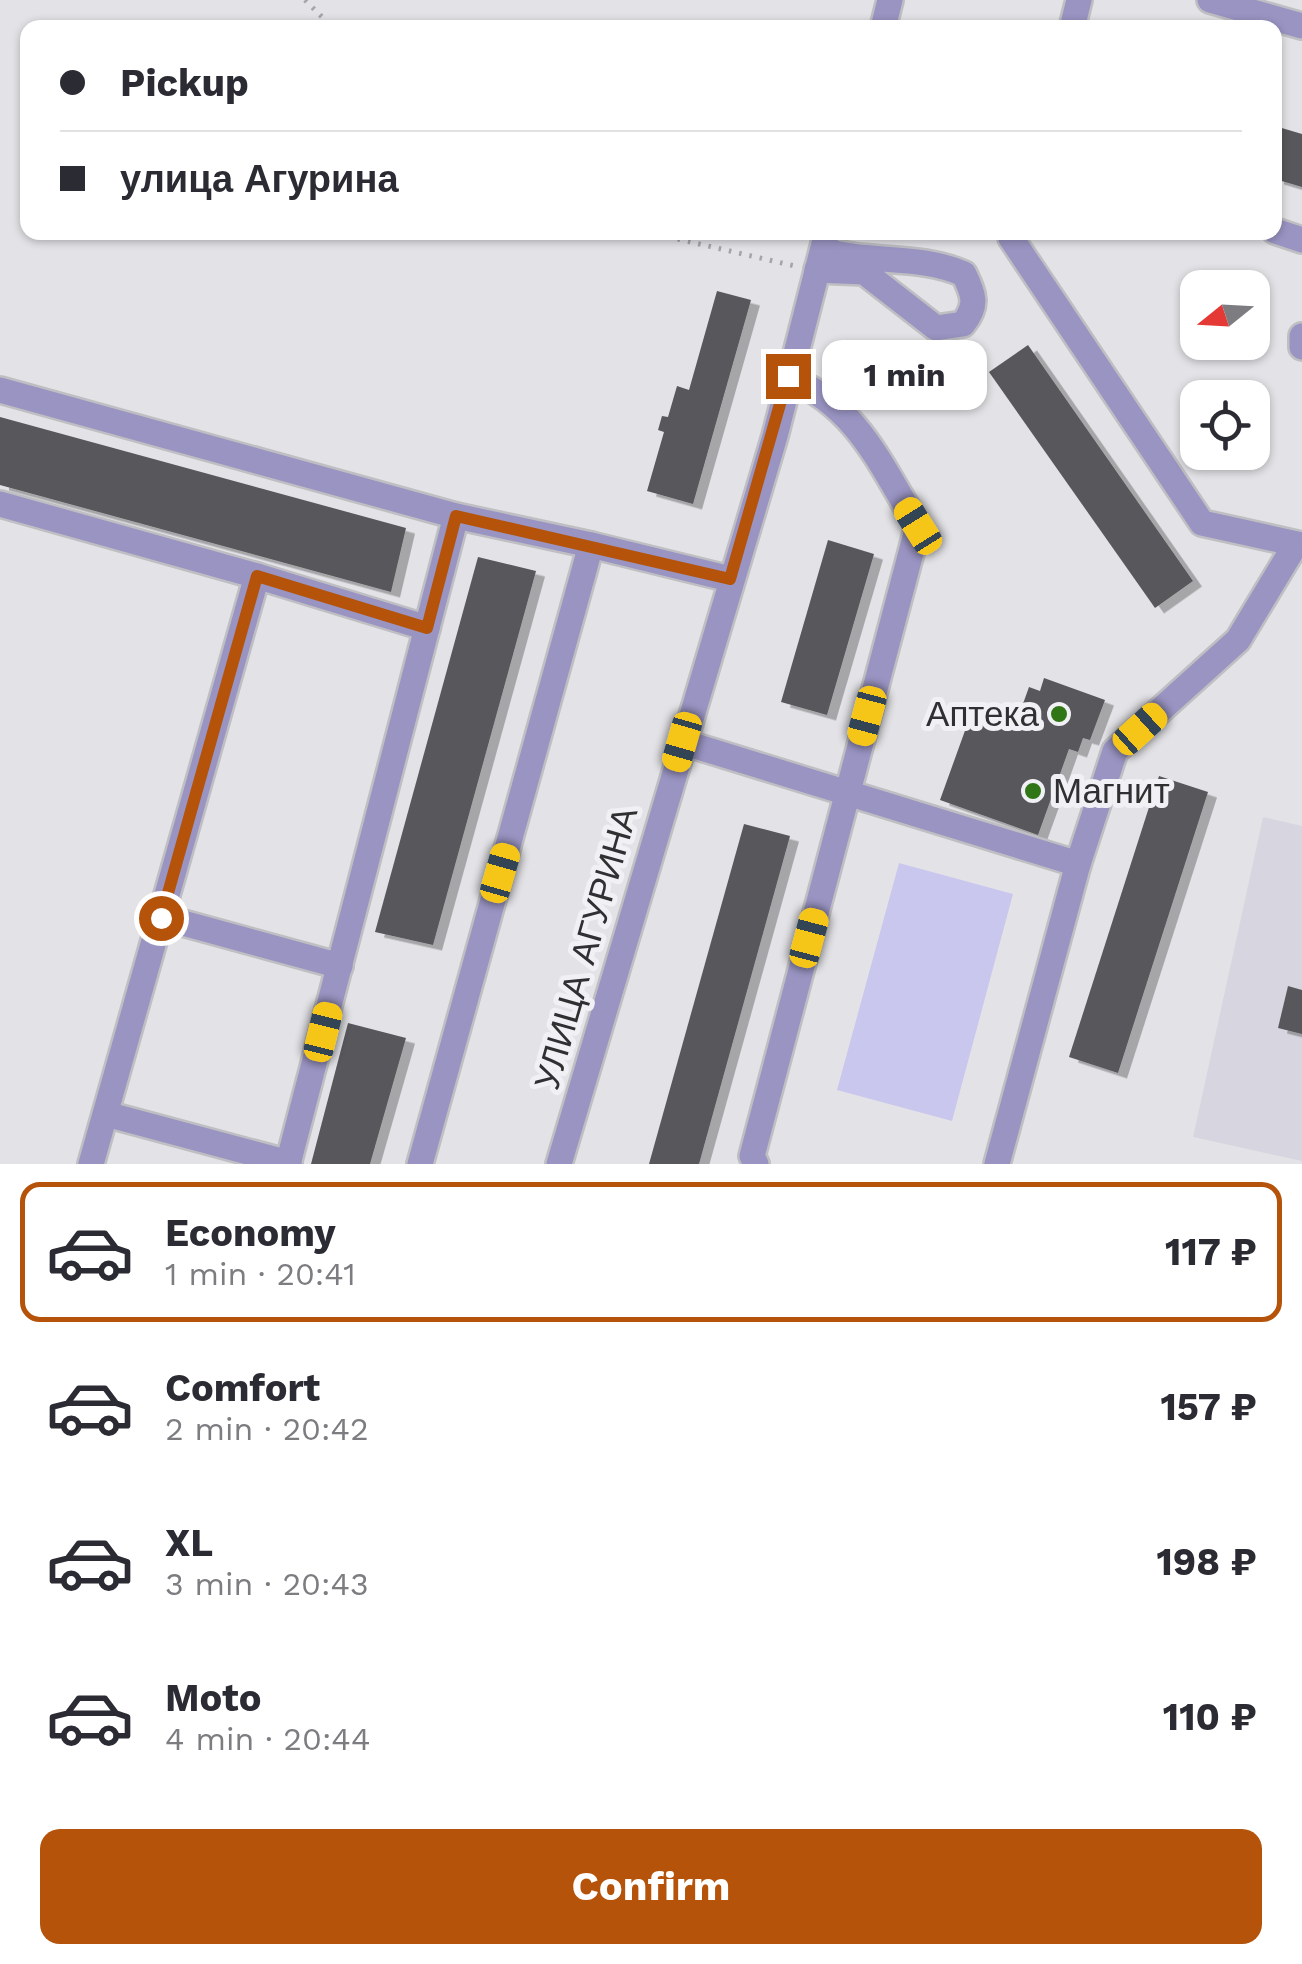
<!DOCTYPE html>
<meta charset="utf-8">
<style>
:root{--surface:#fff;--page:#f2f2f3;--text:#2b2b33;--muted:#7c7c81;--line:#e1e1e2;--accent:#b45309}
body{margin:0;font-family:"Work Sans",sans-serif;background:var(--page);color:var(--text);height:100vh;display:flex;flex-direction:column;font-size:38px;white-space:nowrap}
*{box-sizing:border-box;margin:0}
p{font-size:32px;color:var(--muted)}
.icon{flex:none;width:55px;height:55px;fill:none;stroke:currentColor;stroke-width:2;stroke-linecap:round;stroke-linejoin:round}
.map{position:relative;height:1164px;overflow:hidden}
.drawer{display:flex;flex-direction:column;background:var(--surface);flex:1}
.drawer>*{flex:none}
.hud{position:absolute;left:20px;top:20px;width:1262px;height:220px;border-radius:20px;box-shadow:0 2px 8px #0004;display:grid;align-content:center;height:220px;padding:0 40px;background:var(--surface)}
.needle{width:65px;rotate:252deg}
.controls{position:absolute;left:1180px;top:270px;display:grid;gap:20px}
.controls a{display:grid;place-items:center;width:90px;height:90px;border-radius:20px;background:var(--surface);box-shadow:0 2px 8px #0004;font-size:50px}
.end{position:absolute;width:45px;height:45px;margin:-22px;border:12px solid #b45309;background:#fff;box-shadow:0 0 0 5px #fff}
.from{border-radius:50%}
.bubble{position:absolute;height:70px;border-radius:20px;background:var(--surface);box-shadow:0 2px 8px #0004;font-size:32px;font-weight:700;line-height:70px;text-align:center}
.car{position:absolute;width:30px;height:60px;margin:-30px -15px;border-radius:12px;box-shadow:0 0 8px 2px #0007;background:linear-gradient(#f5c518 24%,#345 0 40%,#f5c518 0 76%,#345 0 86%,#f5c518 0)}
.hud b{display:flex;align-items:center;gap:35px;height:95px;font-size:38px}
.hud b+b{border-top:2px solid var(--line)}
.hud i{width:25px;height:25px;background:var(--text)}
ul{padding:18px 0 0;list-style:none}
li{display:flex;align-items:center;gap:30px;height:140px;margin:0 20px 15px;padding:0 20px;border:5px solid transparent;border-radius:20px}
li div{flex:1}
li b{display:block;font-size:38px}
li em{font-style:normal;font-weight:700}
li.on{border-color:var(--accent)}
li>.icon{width:90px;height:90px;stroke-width:1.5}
.action{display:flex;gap:20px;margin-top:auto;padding:20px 40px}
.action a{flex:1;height:115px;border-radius:20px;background:var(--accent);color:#fff;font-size:40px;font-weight:700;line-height:115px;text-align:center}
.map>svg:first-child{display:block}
.built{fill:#d7d6e0}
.green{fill:#cac7ee}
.building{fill:#58585b;filter:url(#shadow)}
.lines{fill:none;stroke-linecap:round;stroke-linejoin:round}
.minor-casing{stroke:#bfbfc3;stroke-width:30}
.path{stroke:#a5a5a9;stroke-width:5;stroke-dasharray:2.5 8;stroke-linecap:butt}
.minor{stroke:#9994c2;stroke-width:25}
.route{stroke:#b45309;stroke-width:12}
.poi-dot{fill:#307617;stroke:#f1f0f4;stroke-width:4}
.labels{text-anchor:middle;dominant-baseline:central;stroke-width:10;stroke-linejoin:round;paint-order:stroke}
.poi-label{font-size:35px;fill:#303032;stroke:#f1f0f4;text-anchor:end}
.street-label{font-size:35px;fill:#303032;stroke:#f1f0f4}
</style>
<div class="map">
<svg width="1302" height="1164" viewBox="0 0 1302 1164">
<defs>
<filter id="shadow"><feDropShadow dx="9" dy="5.5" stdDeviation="0" flood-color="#0004"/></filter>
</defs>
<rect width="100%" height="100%" fill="#e3e3e7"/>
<path class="built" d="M1263 817 1302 826V1161L1193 1137Z"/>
<path class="green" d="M899 863 1013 894 952 1121 837 1090Z"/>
<g class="building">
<path d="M1275 126 1302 134V187L1275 179Z"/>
<path d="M717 291 751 300 693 504 647 491 664 432 658 430 662 416 668 417 677 386 689 390Z"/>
<path d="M1028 345 1193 581 1155 608 989 372Z"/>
<path d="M0 417 406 528 391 592 0 485Z"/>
<path d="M828 540 874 554 827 715 781 702Z"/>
<path d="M478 557 536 571 433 945 375 932Z"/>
<path d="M1044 678 1105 700 1090 740 1083 738 1078 752 1069 749 1038 835 940 800 971 714 1014 729 1029 687 1040 691Z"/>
<path d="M1159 776 1208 792 1118 1073 1069 1057Z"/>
<path d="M744 824 790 836 699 1164H649Z"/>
<path d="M1288 986 1302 990V1034L1278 1028Z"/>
<path d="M348 1023 406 1038 370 1164H311Z"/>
</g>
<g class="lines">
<defs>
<g id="minor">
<path d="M1210 0 1302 26"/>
<path d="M883 28 890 0"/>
<path d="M1072 28 1079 0"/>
<path d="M1275 231 1302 240"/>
<path d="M1012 232 1011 238 1202 523 1302 545"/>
<path d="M817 270 864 272 936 328 963 324C978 305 974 295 964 274 919 254 870 264 823 250"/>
<path d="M1302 336V347"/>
<path d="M0 390 456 516 591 545 420 1164"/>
<path d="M0 504 257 576 91 1164"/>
<path d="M591 545 730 579"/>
<path d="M257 576 427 628"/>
<path d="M682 742 1078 864 1115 751 1238 640 1294 547"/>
<path d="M161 917 340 966"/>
<path d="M106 1114 289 1163"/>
<path d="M288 1164 456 516"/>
<path d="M559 1164 775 436 827 232"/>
<path d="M756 1164 752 1156 918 526C879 463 859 408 788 377"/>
<path d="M997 1164 1078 864"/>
</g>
</defs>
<use href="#minor" class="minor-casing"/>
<g class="path">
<path d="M305 0 333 28"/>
<path d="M647 232 795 266"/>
</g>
<use href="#minor" class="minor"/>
</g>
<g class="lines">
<path class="route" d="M161 918 257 576 427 628 456 516 730 579 788 376"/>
</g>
<g class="poi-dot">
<circle cx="1059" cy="714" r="10"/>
<circle cx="1033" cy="791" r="10"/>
</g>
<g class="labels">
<g class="poi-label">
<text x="1039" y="714">Аптека</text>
<text x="1053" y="791" text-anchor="start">Магнит</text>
</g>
<g class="street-label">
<text transform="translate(586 948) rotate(-74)">УЛИЦА АГУРИНА</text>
</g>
</g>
</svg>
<div class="controls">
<a><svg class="needle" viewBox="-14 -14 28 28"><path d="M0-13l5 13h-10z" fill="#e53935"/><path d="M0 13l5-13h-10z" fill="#7c7c81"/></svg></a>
<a><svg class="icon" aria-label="locate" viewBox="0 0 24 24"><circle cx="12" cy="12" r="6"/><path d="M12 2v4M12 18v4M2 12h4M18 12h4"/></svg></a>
</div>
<i class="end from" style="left:161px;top:918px"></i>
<i class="end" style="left:788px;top:376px"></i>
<div class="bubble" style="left:822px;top:340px;width:165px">1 min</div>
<i class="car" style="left:918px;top:526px;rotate:328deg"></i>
<i class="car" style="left:867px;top:716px;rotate:195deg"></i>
<i class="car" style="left:1140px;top:729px;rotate:48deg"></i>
<i class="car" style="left:682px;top:742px;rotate:196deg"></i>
<i class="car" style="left:500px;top:873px;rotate:16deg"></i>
<i class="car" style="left:809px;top:938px;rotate:15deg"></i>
<i class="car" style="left:323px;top:1032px;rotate:14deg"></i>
<div class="hud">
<b><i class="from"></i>Pickup</b>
<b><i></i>улица Агурина</b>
</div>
</div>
<section class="drawer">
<ul>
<li class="on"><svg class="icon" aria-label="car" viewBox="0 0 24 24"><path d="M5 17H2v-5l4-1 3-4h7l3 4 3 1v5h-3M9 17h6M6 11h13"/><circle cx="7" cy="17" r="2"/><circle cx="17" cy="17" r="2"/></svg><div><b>Economy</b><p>1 min · 20:41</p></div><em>117 ₽</em></li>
<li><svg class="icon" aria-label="car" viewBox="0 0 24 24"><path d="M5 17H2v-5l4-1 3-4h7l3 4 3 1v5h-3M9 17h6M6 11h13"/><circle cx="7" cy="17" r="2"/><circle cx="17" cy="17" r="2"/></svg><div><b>Comfort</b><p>2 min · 20:42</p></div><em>157 ₽</em></li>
<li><svg class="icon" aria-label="car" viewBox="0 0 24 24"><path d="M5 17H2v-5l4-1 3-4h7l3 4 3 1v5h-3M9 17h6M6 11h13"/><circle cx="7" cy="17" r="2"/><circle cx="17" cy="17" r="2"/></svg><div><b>XL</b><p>3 min · 20:43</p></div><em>198 ₽</em></li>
<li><svg class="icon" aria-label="car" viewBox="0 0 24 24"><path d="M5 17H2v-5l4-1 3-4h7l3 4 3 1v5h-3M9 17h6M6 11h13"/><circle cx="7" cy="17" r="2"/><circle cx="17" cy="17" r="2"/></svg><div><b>Moto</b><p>4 min · 20:44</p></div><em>110 ₽</em></li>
</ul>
<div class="action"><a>Confirm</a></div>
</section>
